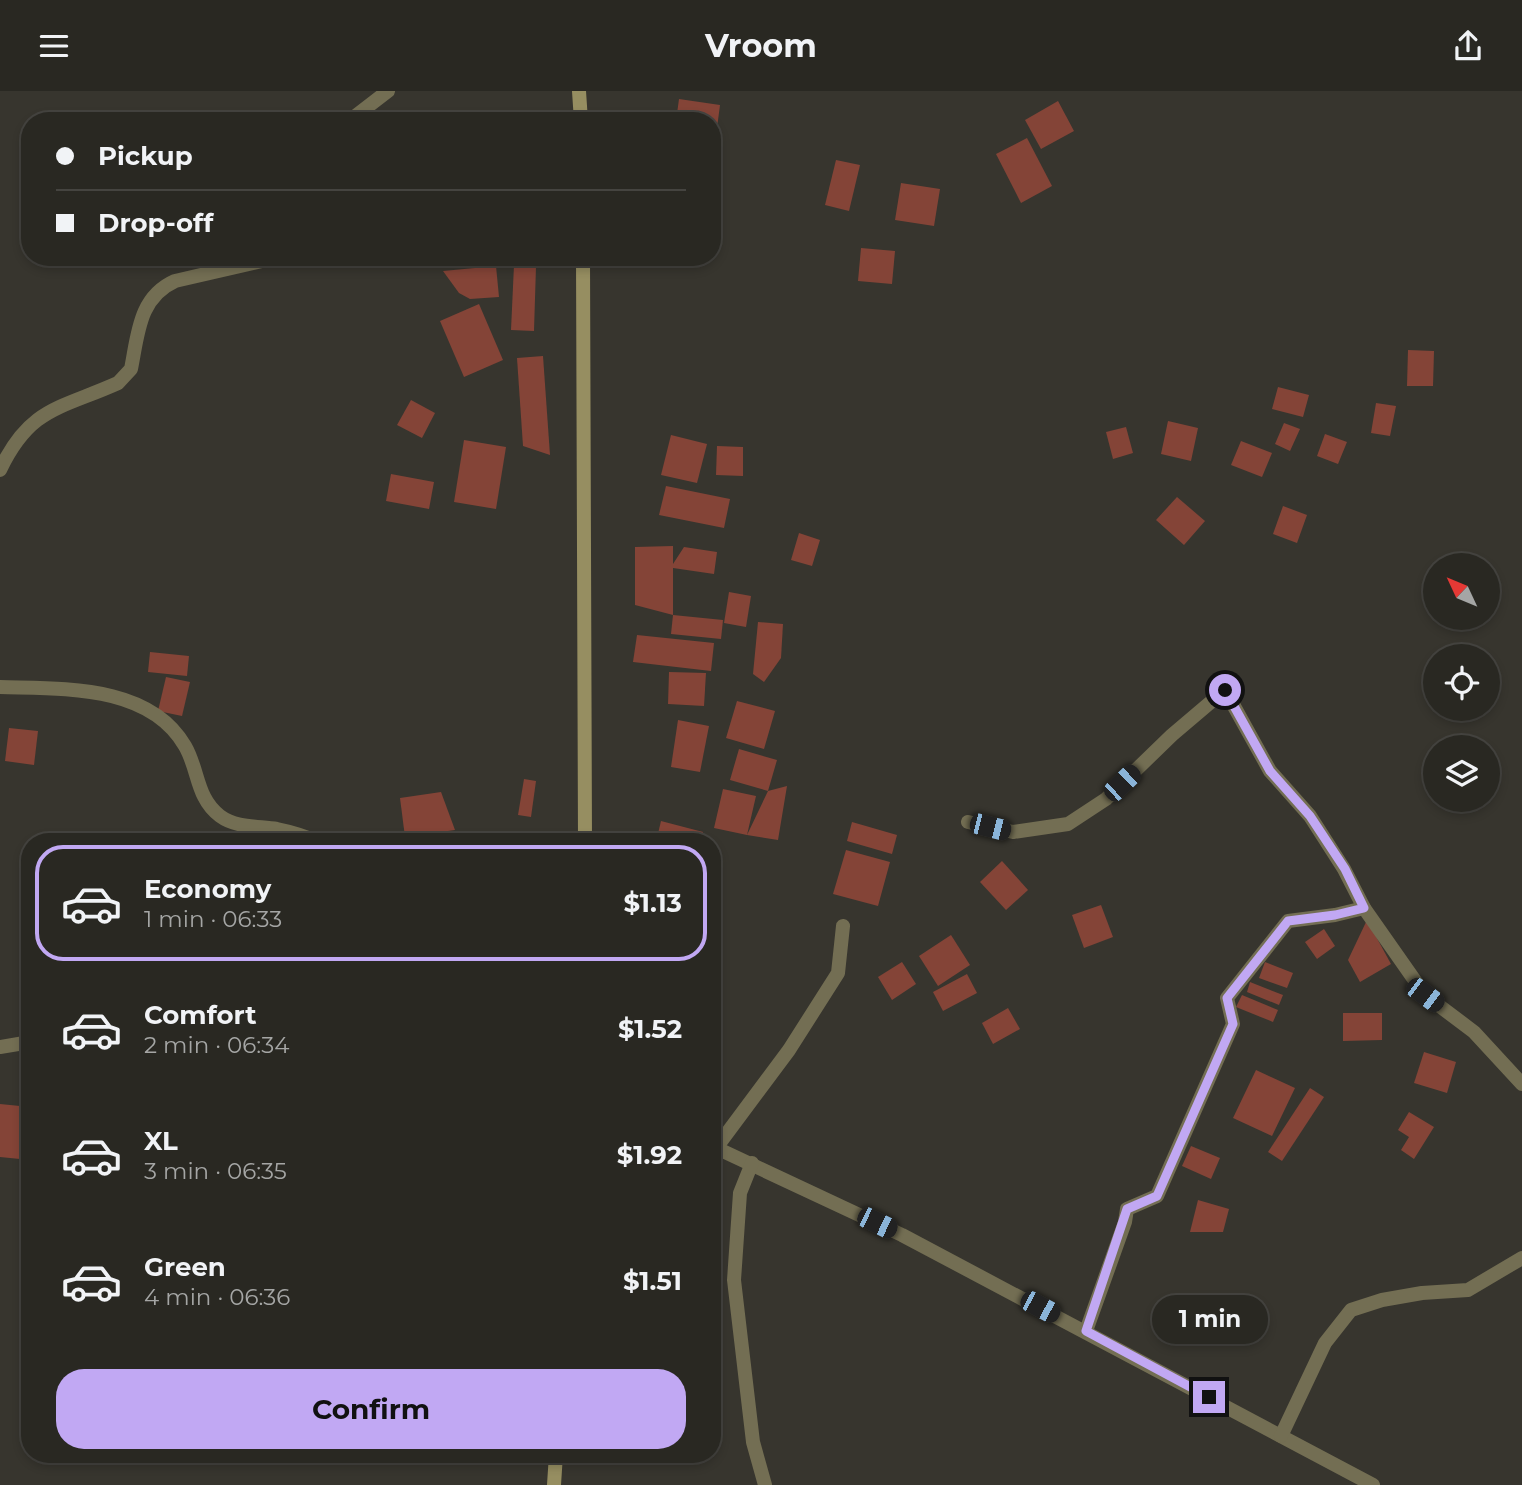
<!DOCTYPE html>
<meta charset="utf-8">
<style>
:root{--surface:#292822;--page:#31302a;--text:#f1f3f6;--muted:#a5a6a5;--line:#454440;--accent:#c1a8f3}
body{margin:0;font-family:Montserrat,sans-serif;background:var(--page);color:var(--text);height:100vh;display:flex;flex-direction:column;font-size:26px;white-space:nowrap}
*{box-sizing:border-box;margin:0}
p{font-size:23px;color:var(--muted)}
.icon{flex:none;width:38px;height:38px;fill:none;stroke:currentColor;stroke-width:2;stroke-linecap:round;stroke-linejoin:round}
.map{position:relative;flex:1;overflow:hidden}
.details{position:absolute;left:21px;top:742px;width:700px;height:630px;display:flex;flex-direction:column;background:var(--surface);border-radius:28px;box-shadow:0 4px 10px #0003,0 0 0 2px var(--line)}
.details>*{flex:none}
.hud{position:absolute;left:21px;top:21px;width:700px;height:154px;border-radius:28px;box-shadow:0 4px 10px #0003,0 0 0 2px var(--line);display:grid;align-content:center;height:154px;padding:0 35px;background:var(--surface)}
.needle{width:46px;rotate:314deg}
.buttons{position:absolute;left:1423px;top:462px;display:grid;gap:14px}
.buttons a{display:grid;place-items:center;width:77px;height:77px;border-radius:50%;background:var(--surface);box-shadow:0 4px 10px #0003,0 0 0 2px var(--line);font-size:35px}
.end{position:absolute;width:32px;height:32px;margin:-16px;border:9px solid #c1a8f3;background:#111;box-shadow:0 0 0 4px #111}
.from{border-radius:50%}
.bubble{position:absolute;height:49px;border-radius:24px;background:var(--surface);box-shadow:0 4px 10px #0003,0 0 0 2px var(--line);font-size:23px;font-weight:700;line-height:49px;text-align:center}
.car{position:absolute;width:21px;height:42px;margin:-21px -10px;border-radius:9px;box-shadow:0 0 5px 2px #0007;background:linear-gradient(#222 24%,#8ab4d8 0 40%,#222 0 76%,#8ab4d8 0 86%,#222 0)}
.hud b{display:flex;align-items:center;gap:24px;height:66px;font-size:26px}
.hud b+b{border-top:2px solid var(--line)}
.hud i{width:18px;height:18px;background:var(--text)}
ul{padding:12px 0 0;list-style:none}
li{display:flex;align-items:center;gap:21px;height:116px;margin:0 14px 10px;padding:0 21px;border:4px solid transparent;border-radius:28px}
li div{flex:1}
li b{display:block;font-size:26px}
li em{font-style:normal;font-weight:700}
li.on{border-color:var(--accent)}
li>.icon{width:63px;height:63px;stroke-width:1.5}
.button{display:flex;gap:14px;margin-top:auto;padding:14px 35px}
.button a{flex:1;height:80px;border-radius:28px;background:var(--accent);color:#111;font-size:28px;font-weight:700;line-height:80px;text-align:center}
header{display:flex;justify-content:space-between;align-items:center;height:91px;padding:0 35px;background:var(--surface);font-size:32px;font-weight:700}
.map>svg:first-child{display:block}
.building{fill:#844437}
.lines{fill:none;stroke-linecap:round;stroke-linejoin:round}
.lane{stroke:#736e53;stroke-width:14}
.street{stroke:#736e53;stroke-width:14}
.secondary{stroke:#968e61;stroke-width:14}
.route{stroke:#c1a8f3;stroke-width:9}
</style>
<header><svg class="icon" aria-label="menu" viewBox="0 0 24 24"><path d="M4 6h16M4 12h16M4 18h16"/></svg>Vroom<svg class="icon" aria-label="share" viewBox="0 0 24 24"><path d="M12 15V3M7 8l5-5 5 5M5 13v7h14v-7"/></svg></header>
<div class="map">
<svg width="1522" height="1394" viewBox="0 0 1522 1394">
<rect width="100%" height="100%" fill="#37352e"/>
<g class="building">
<path d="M679 8 720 14 714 60 712 30H676Z"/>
<path d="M1058 10 1074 40 1041 58 1025 29Z"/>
<path d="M1027 47 1052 95 1021 112 996 63Z"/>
<path d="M836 69 860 74 849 120 825 114Z"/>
<path d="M901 92 940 98 934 135 895 129Z"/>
<path d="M861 157 895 160 892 193 858 190Z"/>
<path d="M514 174 536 175 534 240 511 239Z"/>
<path d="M496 175 499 206 470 208 459 202 443 180Z"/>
<path d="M479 213 503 269 464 286 440 230Z"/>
<path d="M1408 259 1434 260 1433 295H1407Z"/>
<path d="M543 265 550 364 523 355 517 267Z"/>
<path d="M1278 296 1309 304 1303 326 1272 318Z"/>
<path d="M411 309 435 322 422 347 397 334Z"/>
<path d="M1376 312 1396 315 1390 345 1371 342Z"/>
<path d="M1168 330 1198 337 1191 370 1161 363Z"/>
<path d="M1284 332 1300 338 1290 360 1275 353Z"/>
<path d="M1126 336 1133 362 1113 368 1106 341Z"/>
<path d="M1325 343 1347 351 1338 373 1317 365Z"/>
<path d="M671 344 707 353 697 392 661 384Z"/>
<path d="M464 349 506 356 496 418 454 411Z"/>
<path d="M1241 350 1272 362 1262 386 1231 374Z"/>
<path d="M717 355 743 356V385L716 384Z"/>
<path d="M391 383 434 391 429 418 386 410Z"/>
<path d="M666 395 730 408 724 437 659 424Z"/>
<path d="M1177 406 1205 430 1184 454 1156 429Z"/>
<path d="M1283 415 1307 424 1297 452 1273 443Z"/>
<path d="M799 442 820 449 812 475 791 469Z"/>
<path d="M673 455V473L684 456 717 461 714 483 673 477V524L635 514V456Z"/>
<path d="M729 501 751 505 746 536 724 532Z"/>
<path d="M673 524 723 529 721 548 671 543Z"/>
<path d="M758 531 783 533 781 567 764 591 753 583Z"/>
<path d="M637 544 714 552 711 580 633 571Z"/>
<path d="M150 561 189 565 187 585 148 581Z"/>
<path d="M669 581 706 582 704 615 668 613Z"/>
<path d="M166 586 190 591 182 625 158 620Z"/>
<path d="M737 610 775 620 764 658 726 647Z"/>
<path d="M678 629 709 635 700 681 671 676Z"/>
<path d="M9 637 38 640 34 674 5 670Z"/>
<path d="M739 658 777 669 768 700 787 695 778 749 747 744 714 737 723 698 756 705 747 744 768 700 730 689Z"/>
<path d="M524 688 536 690 531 726 518 724Z"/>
<path d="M441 701 455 739 405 746 400 707Z"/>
<path d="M661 730 703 741 700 751H656Z"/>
<path d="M852 731 897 744 892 763 847 750Z"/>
<path d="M846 759 890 771 878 815 833 803Z"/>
<path d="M1002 770 1028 799 1006 819 980 791Z"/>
<path d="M1101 814 1113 846 1084 857 1072 824Z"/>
<path d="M1367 829 1391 873 1360 891 1348 869Z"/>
<path d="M1324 838 1335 855 1317 868 1305 851Z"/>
<path d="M951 844 970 874 938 895 919 865Z"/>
<path d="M902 871 916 893 892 909 878 886Z"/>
<path d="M1265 871 1293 882 1287 897 1259 887Z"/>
<path d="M967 883 977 902 943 920 933 901Z"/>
<path d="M1250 891 1283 904 1279 914 1247 901Z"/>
<path d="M1242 904 1278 919 1273 931 1236 916Z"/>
<path d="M1008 917 1020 938 993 953 982 932Z"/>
<path d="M1343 922H1382V949L1343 950Z"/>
<path d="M1424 961 1456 971 1447 1002 1414 992Z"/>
<path d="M1256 979 1295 997 1272 1045 1233 1027Z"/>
<path d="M1310 997 1324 1006 1282 1070 1268 1061Z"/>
<path d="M0 1013 30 1016V1069L0 1066Z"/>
<path d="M1409 1021 1434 1036 1414 1068 1401 1059 1409 1046 1398 1039Z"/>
<path d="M1191 1055 1220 1067 1211 1088 1182 1075Z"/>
<path d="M1198 1109 1229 1118 1223 1141H1190Z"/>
</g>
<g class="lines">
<path class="lane" d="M716 1057 789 959 838 882 843 835"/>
<g class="street">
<path d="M349 30 388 0"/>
<path d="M0 379C30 316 60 318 118 292L131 278C138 243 139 206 175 190L279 166"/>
<path d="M0 596C62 598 149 593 185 655 199 679 196 707 220 725 236 737 259 735 277 738 292 741 305 745 318 751"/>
<path d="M968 731 1013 741 1068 733 1106 708 1172 644 1225 599 1270 680 1310 725 1344 778 1364 817"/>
<path d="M0 956 30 951"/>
<path d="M712 1055 902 1144 1373 1394"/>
<path d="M752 1072 740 1102 734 1189 753 1351 765 1394"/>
<path d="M1086 1240 1125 1131 1127 1118 1157 1105 1233 933 1227 907 1288 830 1335 824 1364 817 1425 904 1474 941 1522 993"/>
<path d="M1281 1345 1325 1252 1351 1219 1382 1209 1422 1202 1468 1199 1522 1167"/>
</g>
<g class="secondary">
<path d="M579 0 581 30"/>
<path d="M583 166 585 751"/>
<path d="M554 1394 556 1363"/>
</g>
</g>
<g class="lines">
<path class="route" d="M1209 1306 1086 1240 1127 1118 1157 1105 1233 933 1227 907 1288 830 1335 824 1364 817 1345 778 1310 725 1270 680 1225 599"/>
</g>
</svg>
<div class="buttons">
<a><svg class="needle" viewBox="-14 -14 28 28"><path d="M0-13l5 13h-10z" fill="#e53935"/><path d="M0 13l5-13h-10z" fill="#a5a6a5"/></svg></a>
<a><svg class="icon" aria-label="locate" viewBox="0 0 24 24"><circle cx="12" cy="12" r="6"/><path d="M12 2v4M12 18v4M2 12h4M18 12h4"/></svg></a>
<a><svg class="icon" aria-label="layers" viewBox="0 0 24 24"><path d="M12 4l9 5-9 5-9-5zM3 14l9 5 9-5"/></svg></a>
</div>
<i class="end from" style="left:1225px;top:599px"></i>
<i class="end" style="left:1209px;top:1306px"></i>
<div class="bubble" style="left:1152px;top:1204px;width:116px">1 min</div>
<i class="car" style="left:1122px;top:692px;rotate:46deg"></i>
<i class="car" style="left:990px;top:736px;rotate:104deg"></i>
<i class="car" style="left:1425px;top:904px;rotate:127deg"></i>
<i class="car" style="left:877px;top:1132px;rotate:116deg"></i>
<i class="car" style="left:1040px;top:1216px;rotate:118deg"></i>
<div class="hud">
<b><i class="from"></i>Pickup</b>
<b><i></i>Drop-off</b>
</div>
<section class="details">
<ul>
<li class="on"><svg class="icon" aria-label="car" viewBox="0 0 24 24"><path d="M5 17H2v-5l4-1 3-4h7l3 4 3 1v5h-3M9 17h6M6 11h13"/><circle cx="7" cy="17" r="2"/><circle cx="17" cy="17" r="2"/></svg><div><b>Economy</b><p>1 min · 06:33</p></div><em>$1.13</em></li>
<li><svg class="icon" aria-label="car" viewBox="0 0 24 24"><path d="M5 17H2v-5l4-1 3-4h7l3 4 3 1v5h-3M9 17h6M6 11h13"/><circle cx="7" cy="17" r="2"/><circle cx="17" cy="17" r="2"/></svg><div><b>Comfort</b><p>2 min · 06:34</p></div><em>$1.52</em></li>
<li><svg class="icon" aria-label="car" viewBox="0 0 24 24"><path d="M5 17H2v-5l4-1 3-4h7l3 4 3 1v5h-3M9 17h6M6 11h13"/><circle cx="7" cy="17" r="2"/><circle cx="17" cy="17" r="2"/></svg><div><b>XL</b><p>3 min · 06:35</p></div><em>$1.92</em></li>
<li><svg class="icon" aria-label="car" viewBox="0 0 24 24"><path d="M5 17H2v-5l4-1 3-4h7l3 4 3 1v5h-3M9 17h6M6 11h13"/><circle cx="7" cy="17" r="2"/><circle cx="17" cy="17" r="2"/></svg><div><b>Green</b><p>4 min · 06:36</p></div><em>$1.51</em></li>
</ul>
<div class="button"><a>Confirm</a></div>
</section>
</div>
